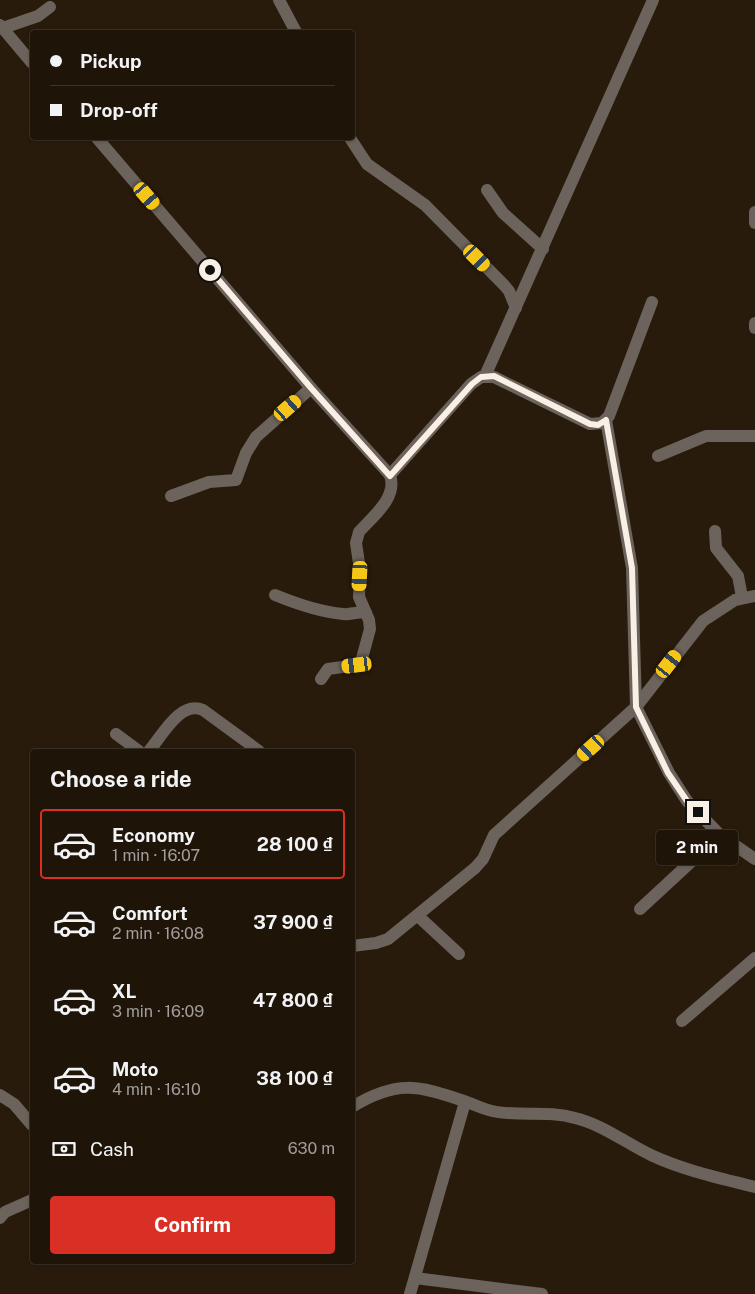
<!DOCTYPE html>
<meta charset="utf-8">
<style>
:root{--surface:#1f1408;--page:#2c2116;--text:#f1f3f6;--muted:#a19e9c;--line:#3c3329;--accent:#d93025}
body{margin:0;font-family:"Public Sans",sans-serif;background:var(--page);color:var(--text);height:100vh;display:flex;flex-direction:column;font-size:19px;white-space:nowrap}
*{box-sizing:border-box;margin:0}
p{font-size:16px;color:var(--muted)}
.icon{flex:none;width:28px;height:28px;fill:none;stroke:currentColor;stroke-width:2;stroke-linecap:round;stroke-linejoin:round}
.map{position:relative;flex:1;overflow:hidden}
.panel{position:absolute;left:30px;top:749px;width:325px;height:515px;display:flex;flex-direction:column;background:var(--surface);border-radius:5px;box-shadow:0 1px 4px #0004,0 0 0 1px var(--line)}
.panel>*{flex:none}
.top-card{position:absolute;left:30px;top:30px;width:325px;height:110px;border-radius:5px;box-shadow:0 1px 4px #0004,0 0 0 1px var(--line);display:grid;align-content:center;height:110px;padding:0 20px;background:var(--surface)}
.end{position:absolute;width:22px;height:22px;margin:-11px;border:6px solid #f9efe5;background:#111;box-shadow:0 0 0 2px #111}
.from{border-radius:50%}
.bubble{position:absolute;height:35px;border-radius:5px;background:var(--surface);box-shadow:0 1px 4px #0004,0 0 0 1px var(--line);font-size:16px;font-weight:700;line-height:35px;text-align:center}
.car{position:absolute;width:15px;height:30px;margin:-15px -8px;border-radius:6px;box-shadow:0 0 4px 1px #0007;background:linear-gradient(#f5c518 24%,#345 0 40%,#f5c518 0 76%,#345 0 86%,#f5c518 0)}
.top-card b{display:flex;align-items:center;gap:18px;height:48px;font-size:19px}
.top-card b+b{border-top:1px solid var(--line)}
.top-card i{width:12px;height:12px;background:var(--text)}
ul{padding:0;list-style:none}
li{display:flex;align-items:center;gap:15px;height:70px;margin:0 10px 8px;padding:0 10px;border:2px solid transparent;border-radius:5px}
li div{flex:1}
li b{display:block;font-size:19px}
li em{font-style:normal;font-weight:700}
li.active{border-color:var(--accent)}
li>.icon{width:45px;height:45px;stroke-width:1.5}
h2{padding:0 20px;font-size:22px;line-height:60px}
.pay{display:flex;align-items:center;gap:12px;height:55px;padding:0 20px;font-size:19px}
.pay p{margin-inline-start:auto}
.button{display:flex;gap:10px;margin-top:auto;padding:10px 20px}
.button a{flex:1;height:58px;border-radius:5px;background:var(--accent);color:#fff;font-size:20px;font-weight:700;line-height:58px;text-align:center}
.map>svg:first-child{display:block}
.lines{fill:none;stroke-linecap:round;stroke-linejoin:round}
.minor{stroke:#6b635c;stroke-width:12}
.route{stroke:#f9efe5;stroke-width:6}
</style>
<div class="map">
<svg width="755" height="1294" viewBox="0 0 755 1294">
<rect width="100%" height="100%" fill="#291b0b"/>
<g class="lines">
<g class="minor">
<path d="M279 0 296 32"/>
<path d="M0 25 32 63"/>
<path d="M3 28 38 16 50 7"/>
<path d="M97 138 311 388 390 475C398 498 372 517 359 532L356 543 360 570 359 597 369 620 370 629 361 662 357 665 328 669 321 679"/>
<path d="M350 138 367 164 425 205 504 285 509 291 516 308"/>
<path d="M487 190 503 213 543 249"/>
<path d="M755 212V223"/>
<path d="M755 323V328"/>
<path d="M485 376 653 0"/>
<path d="M606 420 632 568 636 707 669 773 687 801 720 835 755 859"/>
<path d="M658 456 706 436H755"/>
<path d="M390 475 471 384 481 377H494L590 424 602 423 609 416 652 302"/>
<path d="M171 496 209 482 236 480 246 453 256 437 311 388"/>
<path d="M715 531 716 548 738 576 742 597"/>
<path d="M275 595C297 604 320 612 343 614 352 615 357 611 366 613"/>
<path d="M116 734 139 751"/>
<path d="M149 751C162 736 180 700 203 710L259 751"/>
<path d="M640 909 720 835"/>
<path d="M418 916 459 954"/>
<path d="M352 946 376 943 388 939 475 868 483 859 494 835 636 707 703 621 735 600 755 596"/>
<path d="M682 1021 755 958"/>
<path d="M0 1095 14 1104 32 1125"/>
<path d="M352 1107C396 1080 417 1085 464 1101 473 1104 483 1109 492 1111 520 1117 548 1110 575 1118 604 1125 627 1144 653 1156 686 1171 720 1178 755 1187"/>
<path d="M0 1218 5 1212 32 1200"/>
<path d="M415 1278 542 1294"/>
<path d="M410 1294 465 1102"/>
</g>
</g>
<g class="lines">
<path class="route" d="M210 270 311 388 390 476 472 384 481 377 494 376 590 424 598 425 606 420 632 568 636 707 668 773 687 801 698 812"/>
</g>
</svg>
<i class="end from" style="left:210px;top:270px"></i>
<i class="end" style="left:698px;top:812px"></i>
<div class="bubble" style="left:656px;top:830px;width:82px">2 min</div>
<i class="car" style="left:147px;top:196px;rotate:139deg"></i>
<i class="car" style="left:477px;top:258px;rotate:135deg"></i>
<i class="car" style="left:288px;top:408px;rotate:49deg"></i>
<i class="car" style="left:360px;top:576px;rotate:183deg"></i>
<i class="car" style="left:669px;top:664px;rotate:38deg"></i>
<i class="car" style="left:357px;top:665px;rotate:263deg"></i>
<i class="car" style="left:591px;top:748px;rotate:228deg"></i>
<div class="top-card">
<b><i class="from"></i>Pickup</b>
<b><i></i>Drop-off</b>
</div>
<section class="panel">
<h2>Choose a ride</h2>
<ul>
<li class="active"><svg class="icon" aria-label="car" viewBox="0 0 24 24"><path d="M5 17H2v-5l4-1 3-4h7l3 4 3 1v5h-3M9 17h6M6 11h13"/><circle cx="7" cy="17" r="2"/><circle cx="17" cy="17" r="2"/></svg><div><b>Economy</b><p>1 min · 16:07</p></div><em>28 100 ₫</em></li>
<li><svg class="icon" aria-label="car" viewBox="0 0 24 24"><path d="M5 17H2v-5l4-1 3-4h7l3 4 3 1v5h-3M9 17h6M6 11h13"/><circle cx="7" cy="17" r="2"/><circle cx="17" cy="17" r="2"/></svg><div><b>Comfort</b><p>2 min · 16:08</p></div><em>37 900 ₫</em></li>
<li><svg class="icon" aria-label="car" viewBox="0 0 24 24"><path d="M5 17H2v-5l4-1 3-4h7l3 4 3 1v5h-3M9 17h6M6 11h13"/><circle cx="7" cy="17" r="2"/><circle cx="17" cy="17" r="2"/></svg><div><b>XL</b><p>3 min · 16:09</p></div><em>47 800 ₫</em></li>
<li><svg class="icon" aria-label="car" viewBox="0 0 24 24"><path d="M5 17H2v-5l4-1 3-4h7l3 4 3 1v5h-3M9 17h6M6 11h13"/><circle cx="7" cy="17" r="2"/><circle cx="17" cy="17" r="2"/></svg><div><b>Moto</b><p>4 min · 16:10</p></div><em>38 100 ₫</em></li>
</ul>
<div class="pay"><svg class="icon" aria-label="cash" viewBox="0 0 24 24"><path d="M3 7h18v10H3z"/><circle cx="12" cy="12" r="2"/></svg>Cash<p>630 m</p></div>
<div class="button"><a>Confirm</a></div>
</section>
</div>
